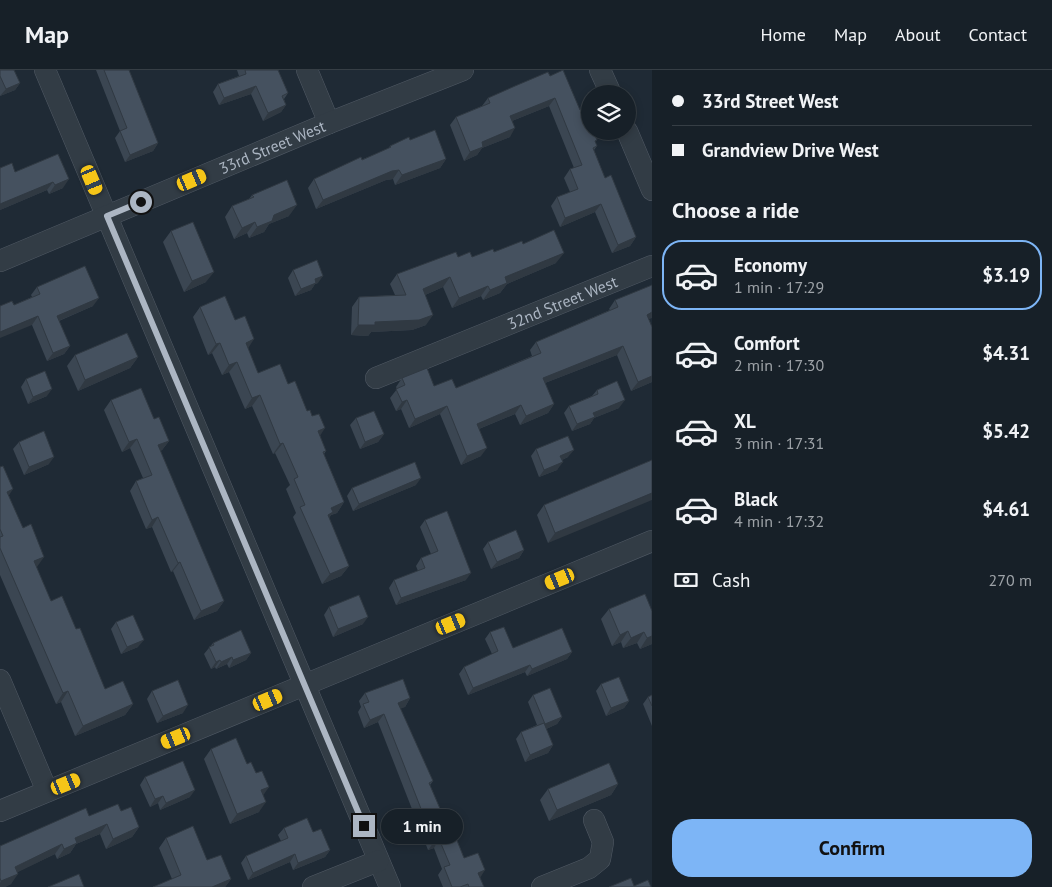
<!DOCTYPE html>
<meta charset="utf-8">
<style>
:root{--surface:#172028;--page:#242d34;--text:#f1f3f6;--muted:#9ea3a8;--line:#363e45;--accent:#7db5f6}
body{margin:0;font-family:"PT Sans",sans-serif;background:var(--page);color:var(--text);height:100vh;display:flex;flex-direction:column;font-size:19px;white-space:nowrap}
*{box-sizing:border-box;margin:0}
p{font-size:16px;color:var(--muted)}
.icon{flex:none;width:28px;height:28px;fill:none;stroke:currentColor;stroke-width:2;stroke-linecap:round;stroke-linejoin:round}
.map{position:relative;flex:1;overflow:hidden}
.sheet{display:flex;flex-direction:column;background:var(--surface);width:400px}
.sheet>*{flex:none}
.hud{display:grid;align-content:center;height:110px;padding:0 20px;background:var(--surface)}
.tools{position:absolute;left:581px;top:15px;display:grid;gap:10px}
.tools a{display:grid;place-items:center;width:55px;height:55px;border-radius:50%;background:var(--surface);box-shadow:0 2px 8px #0003,0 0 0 1px var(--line);font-size:25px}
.end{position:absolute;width:22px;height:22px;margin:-11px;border:6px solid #acb6c3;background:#111;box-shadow:0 0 0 2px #111}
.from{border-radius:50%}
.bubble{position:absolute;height:35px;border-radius:18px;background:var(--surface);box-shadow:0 2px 8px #0003,0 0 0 1px var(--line);font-size:16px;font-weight:800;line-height:35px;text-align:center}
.car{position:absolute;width:15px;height:30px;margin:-15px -8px;border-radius:6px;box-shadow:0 0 4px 1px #0007;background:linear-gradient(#f5c518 24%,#345 0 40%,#f5c518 0 76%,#345 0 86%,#f5c518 0)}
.hud b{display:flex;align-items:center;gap:18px;height:48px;font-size:19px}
.hud b+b{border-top:1px solid var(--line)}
.hud i{width:12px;height:12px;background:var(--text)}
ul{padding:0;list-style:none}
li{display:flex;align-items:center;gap:15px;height:70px;margin:0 10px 8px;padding:0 10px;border:2px solid transparent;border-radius:20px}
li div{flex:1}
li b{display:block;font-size:19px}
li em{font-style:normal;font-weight:800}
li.selected{border-color:var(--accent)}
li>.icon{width:45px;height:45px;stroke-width:1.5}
h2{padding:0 20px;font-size:22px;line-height:60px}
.pay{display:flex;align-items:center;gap:12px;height:55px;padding:0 20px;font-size:19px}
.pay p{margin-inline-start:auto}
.button{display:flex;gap:10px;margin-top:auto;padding:10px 20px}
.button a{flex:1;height:58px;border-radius:20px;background:var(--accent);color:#111;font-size:20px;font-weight:800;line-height:58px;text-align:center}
header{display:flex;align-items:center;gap:30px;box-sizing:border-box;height:70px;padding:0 25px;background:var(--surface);border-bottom:1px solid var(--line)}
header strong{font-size:24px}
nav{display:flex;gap:28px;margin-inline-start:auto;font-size:18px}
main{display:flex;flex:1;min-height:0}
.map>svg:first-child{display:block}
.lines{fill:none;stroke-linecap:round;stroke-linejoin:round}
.minor-casing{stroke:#505964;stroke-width:22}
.minor{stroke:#323c45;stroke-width:21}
.wall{fill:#3b4652}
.shaded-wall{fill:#303942}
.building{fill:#45515f;stroke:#303942}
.route{stroke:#acb6c3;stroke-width:6}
.labels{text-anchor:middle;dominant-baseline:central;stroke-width:5;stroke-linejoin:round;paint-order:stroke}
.street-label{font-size:16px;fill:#acb6c3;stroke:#18212a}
</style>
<header>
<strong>Map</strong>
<nav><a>Home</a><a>Map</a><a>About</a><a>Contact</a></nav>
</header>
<main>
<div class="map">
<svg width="652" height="817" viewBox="0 0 652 817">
<rect width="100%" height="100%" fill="#1f2a35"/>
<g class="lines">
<defs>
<g id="minor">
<path d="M45 0 390 817"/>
<path d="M307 0 329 53"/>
<path d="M600 0 611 24"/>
<path d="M627 61 652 120"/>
<path id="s1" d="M0 191 329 53 463 0"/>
<path id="s2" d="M376 308 652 196"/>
<path d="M0 610 47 721"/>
<path d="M0 741 652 471"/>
<path d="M313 817 378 791"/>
<path d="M542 817 589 798 600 789 603 772 594 750"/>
</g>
</defs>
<use href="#minor" class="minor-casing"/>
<use href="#minor" class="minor"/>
</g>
<g class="wall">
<path d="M0 0 20 13 15 20 0 26Z"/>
<path d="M96 0H129L158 73 153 81 125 92 115 68 120 61Z"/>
<path d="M237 0H278L288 23 284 29 286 35 281 42 263 51 251 24 219 35 213 22 218 14 239 6Z"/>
<path d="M550 6 580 40 597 76 594 80 605 108 636 167 630 176 612 183 595 142 560 157 551 136 557 127 570 122 564 108 570 99 574 98 549 36 512 51 510 67 482 78 477 85 464 91 450 55 456 47 482 36 488 28Z"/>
<path d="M410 70 446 89 440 98 395 115 393 109 386 110 316 139 308 118 314 109 388 79 390 76Z"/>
<path d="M58 84 63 118 49 124 47 120 0 140V98L15 102Z"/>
<path d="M252 125 289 146 269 154 264 162 249 168 247 163 234 169 225 147 232 136 249 129Z"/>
<path d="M171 161 206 212 184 222 163 172Z"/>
<path d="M523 174 556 193 507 214 500 223 483 230 481 226 452 238 443 217 425 225 426 255 412 260 371 262 368 266 351 265 352 237 359 227 395 225 390 214 397 204 458 187H472Z"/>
<path d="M293 200 318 213 315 214 311 220 295 226 288 208Z"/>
<path d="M37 217 93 236 59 251 70 276 64 284 47 291 32 255 14 235 32 227 31 225Z"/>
<path d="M615 230 649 250 652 257V312L631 321 617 285 545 313 554 334 548 343 520 355 515 344 479 359 481 386 461 395 440 344 409 358 401 339 396 341 390 328 397 319 396 317 402 308 434 316 456 318 532 286 530 280 536 272 610 240 609 239Z"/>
<path d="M200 237 248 279 258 303 288 314 307 341 320 366 326 381 324 384 344 432 337 443 331 445 329 448 349 496 341 506 322 514 293 447 296 443 286 419 290 415 275 383 273 384 252 336 245 339 229 302 222 305 212 283 208 285 193 247Z"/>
<path d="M75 285 138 287 130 298 78 321 67 296Z"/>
<path d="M26 309 47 326 28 334 21 317Z"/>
<path d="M597 320 619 338 594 348 590 354 572 361 564 343 569 336 592 326Z"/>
<path d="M111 330 154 349 169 371 162 380 160 381 224 531 217 541 194 550 173 501 171 502 152 457 146 459 130 421 136 411 143 408 130 378 122 382 104 340Z"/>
<path d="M356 348 384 364 378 372 360 379 350 355Z"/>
<path d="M19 372 49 394 24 405 13 379Z"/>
<path d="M536 379 568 387 562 390 557 400 539 407 531 386Z"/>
<path d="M652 390 548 473 537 445 544 435Z"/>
<path d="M0 397 9 426 36 498 51 531 76 559 105 619 133 634 125 645 75 666 61 632 56 634 0 505Z"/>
<path d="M416 415 353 441 347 426 352 418Z"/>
<path d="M425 450 466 510 396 535 389 518 394 510 418 501 416 496 421 488 431 484 420 457Z"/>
<path d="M488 472 524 480 519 488 491 499 483 479Z"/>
<path d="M329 537 363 554 333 567 324 545Z"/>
<path d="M609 539 652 541V574L640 579 637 573 623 578 621 572 612 576 601 549Z"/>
<path d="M116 552 138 577 121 584 111 559Z"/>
<path d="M490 562 513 578 572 582 567 589 527 606 525 602 468 625 459 604 464 597 492 584 485 569Z"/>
<path d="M213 573 251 583 246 590 229 598 227 594 216 599 215 597 211 599 204 584Z"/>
<path d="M601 614 629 631 624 638 606 646 596 621Z"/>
<path d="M152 621 183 643 157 653 147 629Z"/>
<path d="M365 623 410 628 405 637 400 638 433 711 430 715 444 748 455 765 464 788 480 808 484 817H443L438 805 442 799 434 778 428 780 378 652 364 658 358 642 361 637 359 631Z"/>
<path d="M533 625 562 647 557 654 546 659 553 675 548 683 525 692 516 669 521 662 537 655 528 632Z"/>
<path d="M652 625V656L643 634 648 627Z"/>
<path d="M211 679 247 694 263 725 259 742 230 754 204 689Z"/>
<path d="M145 707 190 727 160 740 158 733 150 737 140 715Z"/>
<path d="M618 714 611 725 549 751 540 730 548 719Z"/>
<path d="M121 741 139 757 132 767 106 779 100 764 76 774 70 783 57 789 55 784 17 802 11 814 5 817H0V776L89 746Z"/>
<path d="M284 758 313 762 330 780 325 787 293 800 290 792 248 810 241 793 246 786 281 771 278 765Z"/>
<path d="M166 768 207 790 231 809 225 817H153L172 809 159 778Z"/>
</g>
<g class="shaded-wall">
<path d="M20 13 15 20 0 26 6 19Z"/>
<path d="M256 16 251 24 219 35 224 28Z"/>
<path d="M555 28 549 36 504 54 510 46Z"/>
<path d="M286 35 281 42 263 51 268 43Z"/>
<path d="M515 58 510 67 482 78 477 85 464 91 470 82 482 72Z"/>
<path d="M158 73 153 81 125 92 130 85Z"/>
<path d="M446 89 440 98 395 115 402 105Z"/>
<path d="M399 100 393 109 386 110 316 139 323 130 392 101Z"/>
<path d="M69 109 63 118 49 124 55 115Z"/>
<path d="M53 112 47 120 0 140V134Z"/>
<path d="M601 134 595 142 560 157 565 148Z"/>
<path d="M297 135 289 146 269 154 264 162 249 168 257 157 274 145Z"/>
<path d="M255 152 247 163 234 169 242 158Z"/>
<path d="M636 167 630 176 612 183 618 175Z"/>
<path d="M564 183 556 193 507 214 500 223 483 230 490 220 505 207Z"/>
<path d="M214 202 206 212 184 222 192 211Z"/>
<path d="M323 206 318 213 315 214 311 220 295 226 301 219 315 209Z"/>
<path d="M450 207 443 217 416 229 423 219Z"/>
<path d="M488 216 481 226 452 238 459 228Z"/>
<path d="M99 228 93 236 51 254 57 246Z"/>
<path d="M652 242V248L640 253 647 245Z"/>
<path d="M433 245 426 255 412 260 371 262 368 266 351 265 358 255 375 252Z"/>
<path d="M38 246 32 255 0 268V262Z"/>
<path d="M254 269 247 280 246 273Z"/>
<path d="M220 273 212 283 208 285 216 274Z"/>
<path d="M70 276 64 284 47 291 53 283Z"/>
<path d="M623 276 617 285 537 316 543 308Z"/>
<path d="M138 287 130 298 78 321 85 310Z"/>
<path d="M237 292 229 302 222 305 229 295Z"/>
<path d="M652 306V312L631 321 638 312Z"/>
<path d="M52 319 47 326 28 334 33 327Z"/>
<path d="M260 325 252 336 245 339 252 328Z"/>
<path d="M407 330 401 339 396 341 402 332Z"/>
<path d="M625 330 619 338 594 348 590 354 572 361 577 354 593 343Z"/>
<path d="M554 334 548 343 520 355 526 346Z"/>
<path d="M521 335 515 344 471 362 477 354Z"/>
<path d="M447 336 440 344 409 358 415 349Z"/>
<path d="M325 358 318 369V361Z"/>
<path d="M384 364 378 372 360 379 365 372Z"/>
<path d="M137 369 130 378 122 382 129 372Z"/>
<path d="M169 371 162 380 151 385 158 375Z"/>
<path d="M283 373 275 383 273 384 280 374Z"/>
<path d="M487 378 481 386 461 395 467 386Z"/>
<path d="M574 380 568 387 555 393 560 386Z"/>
<path d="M54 387 49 394 24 405 29 397Z"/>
<path d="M563 392 557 400 539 407 544 400Z"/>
<path d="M421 408 416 415 353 441 359 434Z"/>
<path d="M13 419 6 430 7 422Z"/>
<path d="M652 423V430L548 473 555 463Z"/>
<path d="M344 432 337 443 331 445 326 453 320 455 331 438Z"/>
<path d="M158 447 152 457 146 459 152 450Z"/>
<path d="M524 480 519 488 491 499 497 492Z"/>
<path d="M44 487 37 497 26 502 34 491Z"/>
<path d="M180 492 173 501 171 502 178 493Z"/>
<path d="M349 496 341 506 322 514 330 504Z"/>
<path d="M471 503 466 510 396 535 401 528Z"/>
<path d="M224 531 217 541 194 550 201 541Z"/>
<path d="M368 547 363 554 333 567 338 559Z"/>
<path d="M628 561 621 572 612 576 620 565Z"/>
<path d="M644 562 637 573 623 578 631 568Z"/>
<path d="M652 566V574L640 579 647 568Z"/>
<path d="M144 570 138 577 121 584 127 577Z"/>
<path d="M572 582 567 589 527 606 532 599Z"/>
<path d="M251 583 246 590 229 598 233 590Z"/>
<path d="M232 587 227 594 216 599 221 592Z"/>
<path d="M220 590 215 597 211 599 216 592Z"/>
<path d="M530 595 525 602 468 625 473 618Z"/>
<path d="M68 621 61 632 56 634 63 623Z"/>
<path d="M410 628 405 637 392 642 398 633Z"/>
<path d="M629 631 624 638 606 646 611 638Z"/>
<path d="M133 634 125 645 75 666 83 656Z"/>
<path d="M188 635 183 643 157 653 163 646Z"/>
<path d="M384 644 378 652 364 658 370 650Z"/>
<path d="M562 647 557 654 540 662 545 654Z"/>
<path d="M553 675 548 683 525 692 530 685Z"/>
<path d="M618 714 611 725 549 751 557 740Z"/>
<path d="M269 717 262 727 261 720Z"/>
<path d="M195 720 190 727 160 740 166 733Z"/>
<path d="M163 726 158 733 150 737 155 729Z"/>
<path d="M266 732 259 742 230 754 237 744Z"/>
<path d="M107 754 100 764 76 774 70 783 57 789 64 779 75 768Z"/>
<path d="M139 757 132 767 106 779 113 769Z"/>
<path d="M439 769 434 778 428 780 434 772Z"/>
<path d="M62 774 55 784 8 807 15 797Z"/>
<path d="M330 780 325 787 293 800 298 793Z"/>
<path d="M295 784 290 792 248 810 253 803Z"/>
<path d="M485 800 480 808 478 803Z"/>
<path d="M18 804 11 814 5 817H0V813L1 811Z"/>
<path d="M231 809 225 817H212Z"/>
</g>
<g class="building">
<path d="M0 0H14L20 13 6 19 0 6Z"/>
<path d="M104 0H129L158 73 130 85 120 61 127 58Z"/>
<path d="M245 0H278L288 23 282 26 286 35 268 43 256 16 224 28 218 14 246 4Z"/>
<path d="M563 0 580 40 584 38 590 53V61H593L597 70 595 71 597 76 593 78 605 108 611 105 636 167 618 175 601 134 565 148 557 127 578 119 570 99 582 95 555 28 510 46 515 58 482 72 483 77 470 82 456 47 490 33 488 28 515 16 548 2 550 6Z"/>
<path d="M435 60 446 89 402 105 399 100 392 101 323 130 314 109 361 87 362 90 391 77 390 76 409 67 410 70Z"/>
<path d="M58 84 69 109 55 115 53 112 0 134V98L12 93 15 102Z"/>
<path d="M287 110 297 135 274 145 272 151 257 157 255 152 242 158 232 136 254 127 252 125Z"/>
<path d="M193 152 214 202 192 211 171 161Z"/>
<path d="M554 160 564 183 505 207 507 213 490 220 488 216 459 228 450 207 423 219 433 245 419 250 375 252V255H358L359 227 406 225 397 204 456 182 458 187 470 182 472 187 493 179 494 182 522 171 523 174Z"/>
<path d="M317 190 323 206 315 209 316 213 301 219 293 200Z"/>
<path d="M85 196 99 228 57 246 70 276 53 283 38 246 0 262V236L12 231 14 235 40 224 37 217Z"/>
<path d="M652 215V242L647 245 652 257V306L638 312 623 276 543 308 554 334 526 346 521 335 477 354 487 378 467 386 447 336 415 349 407 330 402 332 396 319 405 315 402 308 427 298 434 316 452 309 456 318 541 283 536 272 618 237 615 230Z"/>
<path d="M225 226 235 250 245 246 254 269 246 273 258 303 280 294 288 314 295 311 307 341 310 340 312 346 319 344 325 358 318 361 326 381 323 382 344 432 331 438 333 442 328 445 349 496 330 504 300 437 305 435 294 409 298 407 283 373 280 374 260 325 252 328 237 292 229 295 220 273 216 274 200 237Z"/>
<path d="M127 263 138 287 85 310 75 285Z"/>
<path d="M45 301 52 319 33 327 26 309Z"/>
<path d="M617 311 625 330 593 343 595 347 577 354 569 336 598 324 597 320Z"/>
<path d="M141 318 154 349 159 347 169 371 158 375 224 531 201 541 180 492 178 493 158 447 152 450 136 411 152 405 137 369 129 372 111 330Z"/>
<path d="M374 341 384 364 365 372 356 348Z"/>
<path d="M44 361 54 387 29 397 19 372Z"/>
<path d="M568 366 574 380 560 386 563 392 544 400 536 379Z"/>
<path d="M652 390V423L555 463 544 435Z"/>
<path d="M415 392 421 408 359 434 352 418Z"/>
<path d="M3 396 13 419 7 422 23 458 31 454 44 487 34 491 51 531 62 526 76 559 80 558 105 619 123 611 133 634 83 656 68 621 63 623 0 478V467L3 466 0 459V397Z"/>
<path d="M447 441 471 503 401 528 394 510 425 498 421 488 438 481 425 450Z"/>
<path d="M516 460 524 480 497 492 488 472Z"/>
<path d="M645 524 652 541V566L647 568 644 562 631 568 628 561 620 565 609 539Z"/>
<path d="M359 525 368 547 338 559 329 537Z"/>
<path d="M133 545 144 570 127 577 116 552Z"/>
<path d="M504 557 513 578 562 558 572 582 532 599 530 595 473 618 464 597 498 581 490 562Z"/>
<path d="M241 560 251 583 233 590 232 587 221 592 220 590 216 592 209 577 214 575 213 573Z"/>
<path d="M619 607 629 631 611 638 601 614Z"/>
<path d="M403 609 410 628 398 633 433 711 429 713 444 748 451 745 458 762 454 763 464 788 478 783 485 800 478 803 484 817H469L468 814 460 817H452L444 797 450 795 439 769 434 772 384 644 370 650 363 634 369 632 365 623Z"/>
<path d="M178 610 188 635 163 646 152 621Z"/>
<path d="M550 618 562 647 545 654 533 625Z"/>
<path d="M652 625V636L648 627Z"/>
<path d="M544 653 553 675 530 685 521 662Z"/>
<path d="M236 668 247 694 251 692 256 703 262 701 269 717 261 720 266 732 237 744 211 679Z"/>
<path d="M183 691 195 720 166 733 163 726 155 729 145 707Z"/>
<path d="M609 693 618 714 557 740 548 719Z"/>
<path d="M118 734 121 741 131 737 139 757 113 769 107 754 75 768 77 773 64 779 62 774 15 797 18 804 1 811 0 808V776L86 738 89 746Z"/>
<path d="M307 748 313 762 321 759 330 780 298 793 295 784 253 803 246 786 288 768 284 758Z"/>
<path d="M193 756 207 790 221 785 231 809 212 817H153L181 805 166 768Z"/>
<path d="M79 804 84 817H48Z"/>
<path d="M631 808 634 816 648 810 651 817H609Z"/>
</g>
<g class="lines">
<path class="route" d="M141 132 107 146 364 756"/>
</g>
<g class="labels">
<g class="street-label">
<text stroke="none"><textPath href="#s1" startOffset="295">33rd Street West</textPath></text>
<text stroke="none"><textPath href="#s2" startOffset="201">32nd Street West</textPath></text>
</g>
</g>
</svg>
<div class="tools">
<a><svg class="icon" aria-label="layers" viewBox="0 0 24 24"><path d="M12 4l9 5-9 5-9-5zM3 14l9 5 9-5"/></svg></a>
</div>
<i class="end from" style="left:141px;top:132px"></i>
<i class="end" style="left:364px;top:756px"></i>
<div class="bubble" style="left:381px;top:739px;width:82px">1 min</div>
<i class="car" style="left:92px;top:110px;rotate:157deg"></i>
<i class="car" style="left:192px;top:110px;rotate:67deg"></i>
<i class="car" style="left:560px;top:509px;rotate:248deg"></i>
<i class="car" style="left:451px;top:554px;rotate:68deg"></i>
<i class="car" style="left:268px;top:630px;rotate:67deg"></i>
<i class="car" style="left:176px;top:668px;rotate:248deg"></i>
<i class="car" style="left:66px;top:714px;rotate:68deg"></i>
</div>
<section class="sheet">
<div class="hud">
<b><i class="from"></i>33rd Street West</b>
<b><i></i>Grandview Drive West</b>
</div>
<h2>Choose a ride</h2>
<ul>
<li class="selected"><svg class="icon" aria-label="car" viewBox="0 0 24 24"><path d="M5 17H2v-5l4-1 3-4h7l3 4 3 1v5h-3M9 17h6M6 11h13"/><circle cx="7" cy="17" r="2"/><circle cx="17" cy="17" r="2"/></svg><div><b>Economy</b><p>1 min · 17:29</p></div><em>$3.19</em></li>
<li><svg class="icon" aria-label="car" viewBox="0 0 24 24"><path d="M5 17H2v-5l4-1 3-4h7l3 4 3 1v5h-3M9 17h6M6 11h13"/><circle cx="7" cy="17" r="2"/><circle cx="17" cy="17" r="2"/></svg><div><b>Comfort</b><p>2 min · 17:30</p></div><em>$4.31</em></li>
<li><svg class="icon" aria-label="car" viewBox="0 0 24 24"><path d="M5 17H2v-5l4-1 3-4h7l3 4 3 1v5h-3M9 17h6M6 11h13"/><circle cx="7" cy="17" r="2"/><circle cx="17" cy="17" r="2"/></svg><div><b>XL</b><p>3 min · 17:31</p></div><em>$5.42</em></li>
<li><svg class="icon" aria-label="car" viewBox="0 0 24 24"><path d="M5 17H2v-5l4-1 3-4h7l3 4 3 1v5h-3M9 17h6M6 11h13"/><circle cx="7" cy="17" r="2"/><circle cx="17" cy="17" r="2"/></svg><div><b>Black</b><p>4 min · 17:32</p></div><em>$4.61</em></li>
</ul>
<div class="pay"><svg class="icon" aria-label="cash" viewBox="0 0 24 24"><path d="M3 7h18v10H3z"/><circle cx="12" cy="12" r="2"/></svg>Cash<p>270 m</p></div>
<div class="button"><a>Confirm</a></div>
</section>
</main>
